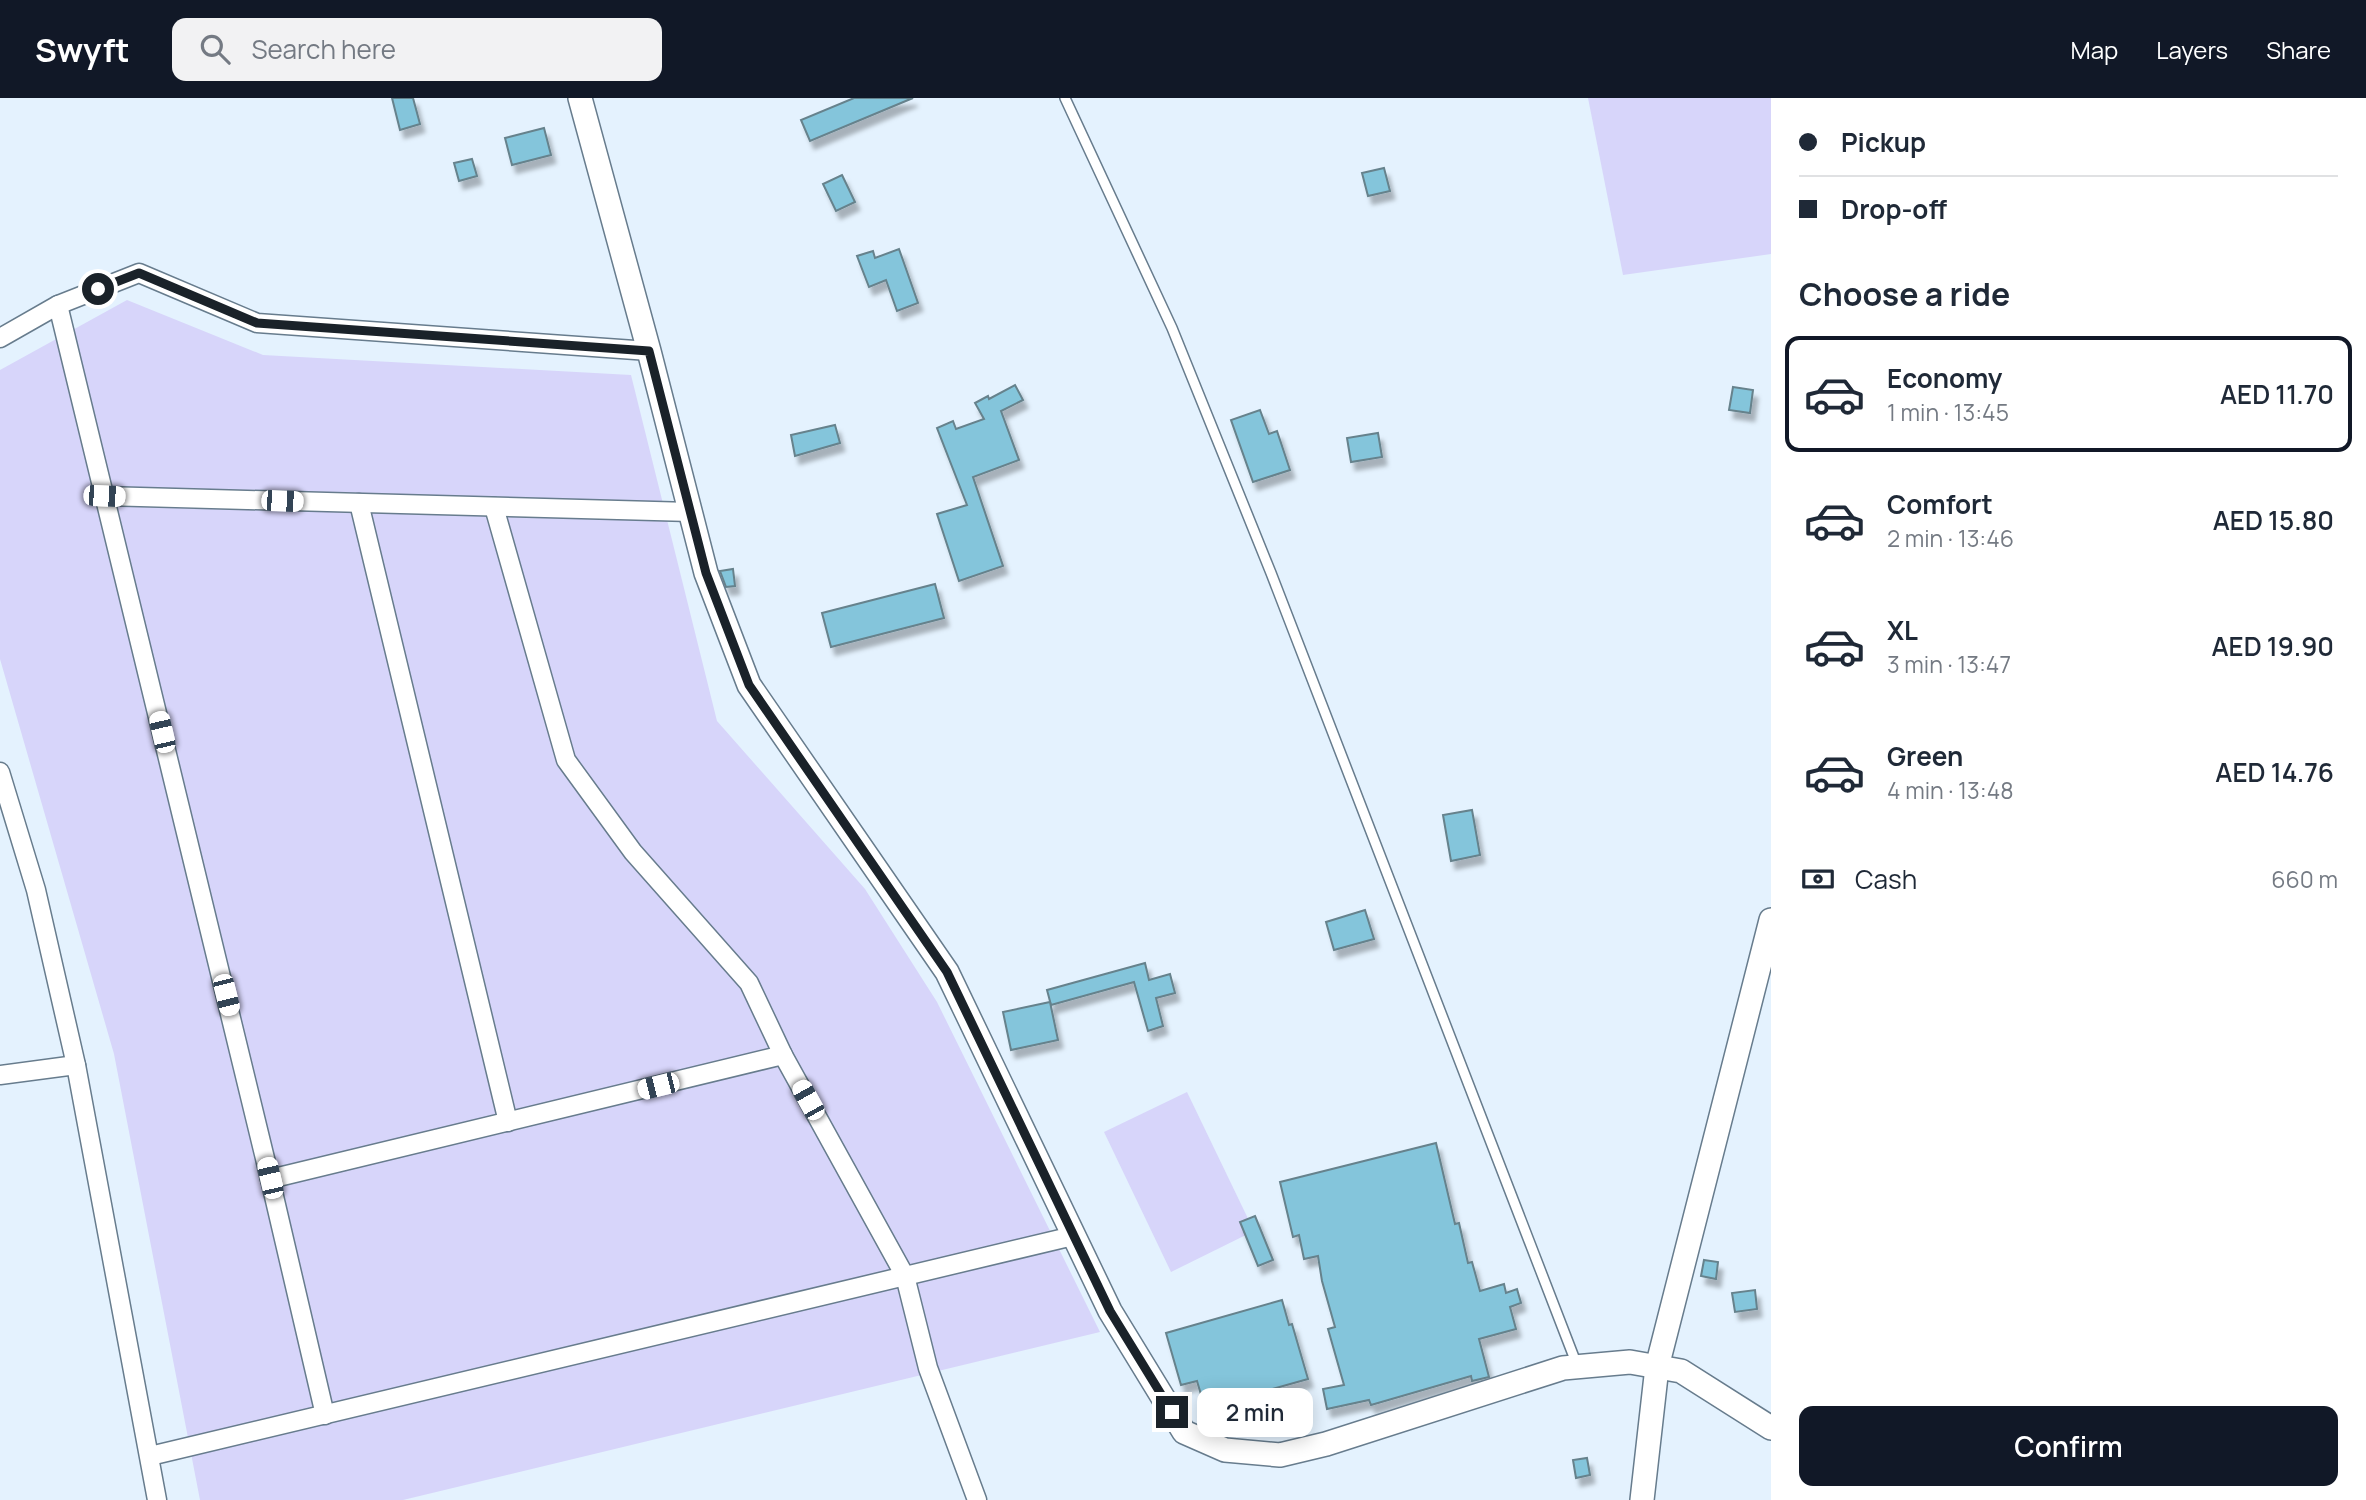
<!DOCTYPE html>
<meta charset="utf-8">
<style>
:root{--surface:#fff;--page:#f2f2f3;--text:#1f2937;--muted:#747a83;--line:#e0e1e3;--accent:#111827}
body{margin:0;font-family:Manrope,sans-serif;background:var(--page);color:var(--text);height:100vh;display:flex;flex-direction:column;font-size:26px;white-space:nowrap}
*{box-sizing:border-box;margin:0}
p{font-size:23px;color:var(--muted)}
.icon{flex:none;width:38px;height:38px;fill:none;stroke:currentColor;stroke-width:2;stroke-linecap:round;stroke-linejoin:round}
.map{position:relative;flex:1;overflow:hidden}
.drawer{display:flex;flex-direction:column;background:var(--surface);width:595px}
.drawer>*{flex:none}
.guide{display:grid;align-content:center;height:154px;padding:0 28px;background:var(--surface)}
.end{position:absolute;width:32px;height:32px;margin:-16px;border:9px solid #1a2229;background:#fff;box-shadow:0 0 0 4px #fff}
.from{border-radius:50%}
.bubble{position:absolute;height:49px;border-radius:14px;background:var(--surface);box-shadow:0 4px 18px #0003;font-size:23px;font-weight:600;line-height:49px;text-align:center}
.car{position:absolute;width:21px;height:42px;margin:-21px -10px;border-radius:9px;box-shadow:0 0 5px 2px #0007;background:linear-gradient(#fff 24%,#345 0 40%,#fff 0 76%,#345 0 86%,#fff 0)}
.guide b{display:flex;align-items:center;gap:24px;height:66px;font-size:26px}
.guide b+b{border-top:2px solid var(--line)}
.guide i{width:18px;height:18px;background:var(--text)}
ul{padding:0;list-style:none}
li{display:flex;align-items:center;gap:21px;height:116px;margin:0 14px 10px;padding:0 14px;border:4px solid transparent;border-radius:14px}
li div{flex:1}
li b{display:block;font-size:26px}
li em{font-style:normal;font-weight:600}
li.on{border-color:var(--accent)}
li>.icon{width:63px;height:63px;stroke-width:1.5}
h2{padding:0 28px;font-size:32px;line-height:84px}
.pay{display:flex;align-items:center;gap:18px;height:77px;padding:0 28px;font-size:26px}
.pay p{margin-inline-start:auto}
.cta{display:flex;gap:14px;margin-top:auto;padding:14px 28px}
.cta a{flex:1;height:80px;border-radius:14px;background:var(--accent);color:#fff;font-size:28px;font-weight:600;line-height:80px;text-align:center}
header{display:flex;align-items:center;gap:42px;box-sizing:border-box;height:98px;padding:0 35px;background:var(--accent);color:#fff}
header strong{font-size:33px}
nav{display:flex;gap:38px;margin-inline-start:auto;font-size:24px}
.search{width:490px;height:63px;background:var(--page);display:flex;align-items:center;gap:18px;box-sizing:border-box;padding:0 24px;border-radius:14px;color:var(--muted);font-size:26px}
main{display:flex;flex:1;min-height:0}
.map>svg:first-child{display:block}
.green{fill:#d7d5fa}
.building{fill:#84c5db;stroke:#66828c;stroke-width:2;filter:url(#shadow)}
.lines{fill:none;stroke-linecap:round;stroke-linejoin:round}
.service-casing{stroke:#677c8d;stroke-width:12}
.minor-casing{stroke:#677c8d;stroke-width:21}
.tertiary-casing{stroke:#677c8d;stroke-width:26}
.service{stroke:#fff;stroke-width:9}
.minor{stroke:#fff;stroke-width:18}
.tertiary{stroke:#fff;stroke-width:23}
.route{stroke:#1a2229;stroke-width:9}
</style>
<header>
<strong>Swyft</strong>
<div class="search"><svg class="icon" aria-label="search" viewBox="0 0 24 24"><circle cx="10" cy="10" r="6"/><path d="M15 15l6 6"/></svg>Search here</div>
<nav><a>Map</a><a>Layers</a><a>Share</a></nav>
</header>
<main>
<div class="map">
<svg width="1771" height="1402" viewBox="0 0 1771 1402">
<defs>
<filter id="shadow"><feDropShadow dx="4.5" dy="8" stdDeviation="2" flood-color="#0004"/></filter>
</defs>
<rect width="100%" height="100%" fill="#e4f2fe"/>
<g class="green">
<path d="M1588 0H1771V156L1623 177Z"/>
<path d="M127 202 263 257 631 277 717 623 865 791 937 904 1100 1234 403 1402H200L114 956 0 561V272Z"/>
<path d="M1187 994 1254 1133 1171 1174 1104 1034Z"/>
</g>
<g class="building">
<path d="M392 0H413L420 26 400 32Z"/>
<path d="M854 0H913L810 43 801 22Z"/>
<path d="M544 30 551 57 512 67 505 40Z"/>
<path d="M472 61 477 78 459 83 454 65Z"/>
<path d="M1384 70 1390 93 1368 98 1362 75Z"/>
<path d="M842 77 855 104 836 113 823 86Z"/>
<path d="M899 151 918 205 897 213 886 182 869 189 857 158 873 153 875 160Z"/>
<path d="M1015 287 1023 302 1001 313 1019 362 973 379 1003 468 959 483 937 416 967 407 937 330 953 323 956 331 984 321 975 305 988 298 989 301Z"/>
<path d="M1733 289 1753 292 1750 315 1729 312Z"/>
<path d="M1260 312 1269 336 1277 333 1290 372 1253 384 1231 322Z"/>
<path d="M835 327 840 345 795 358 791 337Z"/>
<path d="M1378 335 1382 359 1351 364 1347 340Z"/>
<path d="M733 471 735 488 726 489 720 473Z"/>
<path d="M935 486 944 520 831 549 822 515Z"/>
<path d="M1472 712 1480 757 1451 763 1443 717Z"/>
<path d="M1365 812 1374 841 1334 852 1326 824Z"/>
<path d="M1145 865 1149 882 1170 876 1175 895 1156 900 1163 928 1148 933 1134 884 1051 907 1047 892Z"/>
<path d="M1050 904 1058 942 1011 952 1003 914Z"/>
<path d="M1436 1045 1455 1126 1459 1125 1468 1165 1472 1164 1480 1193 1504 1186 1506 1195 1517 1191 1521 1205 1510 1209 1516 1231 1479 1241 1489 1279 1472 1283 1471 1278 1371 1307 1369 1302 1327 1311 1323 1291 1344 1287 1328 1231 1335 1229 1322 1183 1318 1158 1304 1161 1299 1137 1293 1139 1280 1084Z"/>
<path d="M1255 1118 1273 1162 1258 1168 1240 1124Z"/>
<path d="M1704 1162 1718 1164 1716 1181 1701 1178Z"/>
<path d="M1755 1192 1757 1211 1735 1214 1732 1195Z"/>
<path d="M1282 1202 1289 1227 1292 1226 1308 1281 1205 1310 1197 1283 1181 1287 1166 1235Z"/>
<path d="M1587 1360 1590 1377 1576 1380 1573 1362Z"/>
</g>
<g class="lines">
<defs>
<path id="service" d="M1065 0 1172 230 1271 475 1577 1267"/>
<g id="minor">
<path d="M58 207 270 1081 325 1317"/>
<path d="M0 240 58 207 139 175 257 225 649 253"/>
<path d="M104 398 691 414"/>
<path d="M359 405 508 1024"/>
<path d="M494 409 566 662 633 754 749 885 783 957 905 1178 928 1270 977 1402"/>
<path d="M0 674 36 792 76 967 157 1402"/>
<path d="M0 977 76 967"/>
<path d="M270 1081 783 957"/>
<path d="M150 1358 1073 1138"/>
</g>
<g id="tertiary">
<path d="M580 0 649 253 706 475 749 587 947 874 1110 1213 1184 1334 1225 1352 1280 1357 1326 1346 1563 1270 1630 1264 1681 1273 1771 1330"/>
<path d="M1642 1402 1657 1269 1771 822"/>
</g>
</defs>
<use href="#service" class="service-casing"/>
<use href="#minor" class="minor-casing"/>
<use href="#tertiary" class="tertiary-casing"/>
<use href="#service" class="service"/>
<use href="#minor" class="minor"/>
<use href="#tertiary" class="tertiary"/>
</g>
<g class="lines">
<path class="route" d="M98 191 139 175 257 225 649 253 706 475 749 587 947 874 1110 1213 1172 1314"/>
</g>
</svg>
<i class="end from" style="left:98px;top:191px"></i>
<i class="end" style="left:1172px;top:1314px"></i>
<div class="bubble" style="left:1197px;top:1290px;width:116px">2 min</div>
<i class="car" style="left:104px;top:398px;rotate:92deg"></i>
<i class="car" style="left:282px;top:403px;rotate:92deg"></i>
<i class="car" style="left:162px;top:634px;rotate:347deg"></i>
<i class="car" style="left:226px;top:897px;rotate:166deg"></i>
<i class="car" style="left:658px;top:988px;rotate:256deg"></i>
<i class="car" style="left:808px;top:1002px;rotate:331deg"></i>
<i class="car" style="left:270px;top:1080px;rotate:347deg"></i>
</div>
<section class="drawer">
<div class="guide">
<b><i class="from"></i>Pickup</b>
<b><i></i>Drop-off</b>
</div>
<h2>Choose a ride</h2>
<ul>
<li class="on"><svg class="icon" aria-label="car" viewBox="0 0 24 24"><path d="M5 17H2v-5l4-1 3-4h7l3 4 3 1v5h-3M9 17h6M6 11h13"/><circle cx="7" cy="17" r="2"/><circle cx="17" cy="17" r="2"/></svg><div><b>Economy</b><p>1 min · 13:45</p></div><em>AED 11.70</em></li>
<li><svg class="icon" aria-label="car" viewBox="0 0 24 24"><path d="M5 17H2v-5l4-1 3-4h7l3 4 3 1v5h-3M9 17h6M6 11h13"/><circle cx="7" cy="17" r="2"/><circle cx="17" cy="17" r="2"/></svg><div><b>Comfort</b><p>2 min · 13:46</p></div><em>AED 15.80</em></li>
<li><svg class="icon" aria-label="car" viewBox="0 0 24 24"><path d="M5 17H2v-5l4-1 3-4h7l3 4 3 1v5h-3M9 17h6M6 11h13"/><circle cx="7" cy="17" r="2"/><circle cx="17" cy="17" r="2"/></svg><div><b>XL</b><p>3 min · 13:47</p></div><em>AED 19.90</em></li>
<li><svg class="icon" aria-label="car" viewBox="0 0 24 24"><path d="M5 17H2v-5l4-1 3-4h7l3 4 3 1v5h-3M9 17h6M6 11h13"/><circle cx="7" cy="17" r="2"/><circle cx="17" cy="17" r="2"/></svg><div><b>Green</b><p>4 min · 13:48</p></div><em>AED 14.76</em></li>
</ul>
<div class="pay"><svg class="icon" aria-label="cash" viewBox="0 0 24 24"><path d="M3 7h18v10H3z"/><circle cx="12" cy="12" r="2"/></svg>Cash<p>660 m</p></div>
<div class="cta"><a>Confirm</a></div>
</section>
</main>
